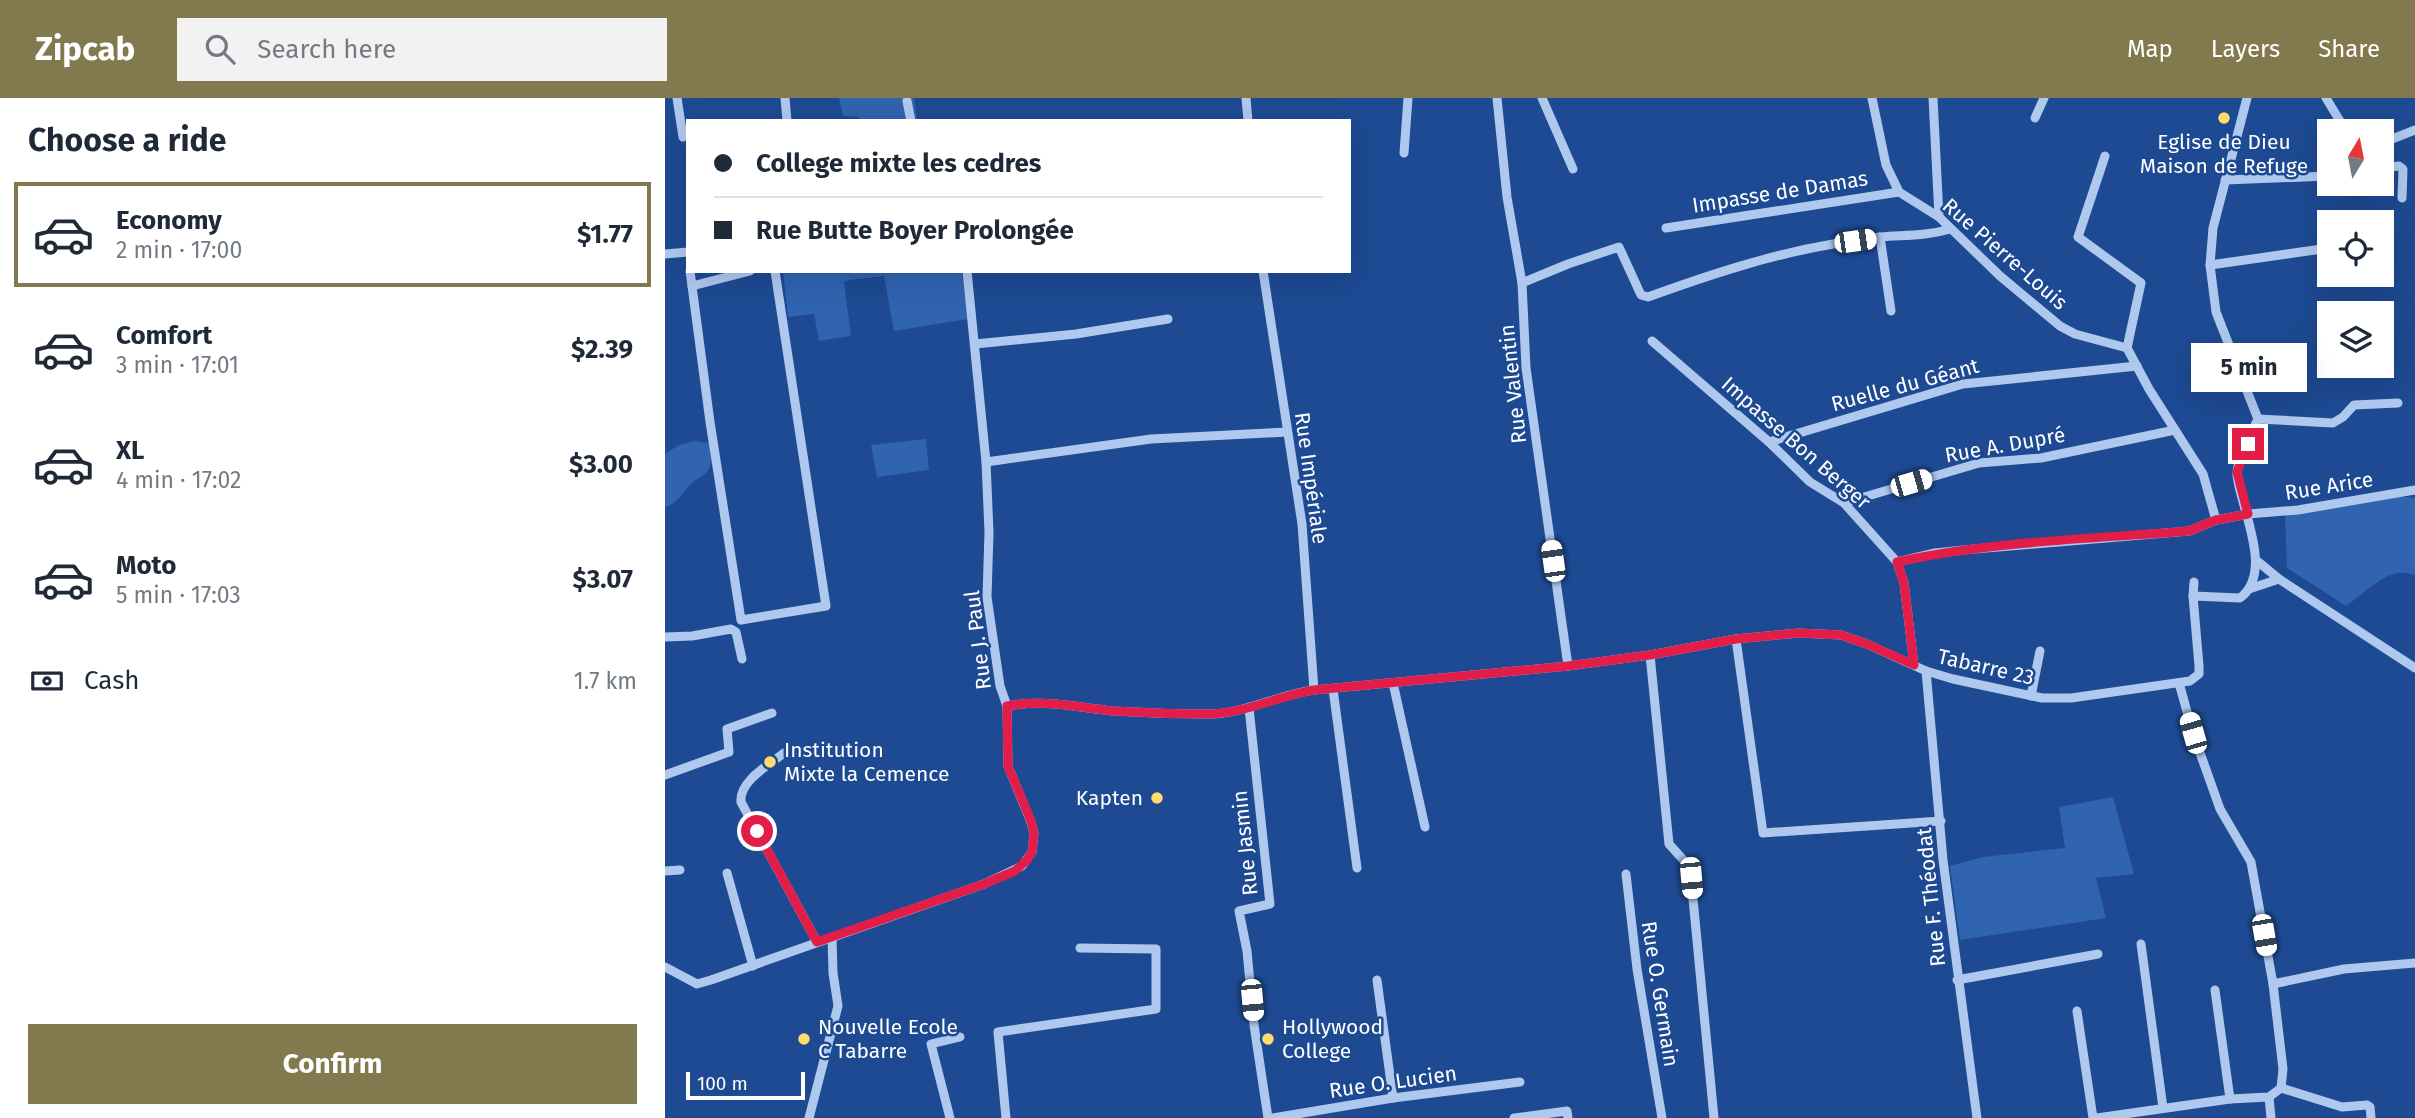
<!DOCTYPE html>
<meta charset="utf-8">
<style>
:root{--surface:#fff;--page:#f2f2f3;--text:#1f2937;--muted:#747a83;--line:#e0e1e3;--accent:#83794f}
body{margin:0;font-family:"Fira Sans",sans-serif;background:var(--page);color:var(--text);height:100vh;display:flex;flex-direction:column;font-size:26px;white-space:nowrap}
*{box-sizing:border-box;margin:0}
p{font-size:23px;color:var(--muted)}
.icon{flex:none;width:38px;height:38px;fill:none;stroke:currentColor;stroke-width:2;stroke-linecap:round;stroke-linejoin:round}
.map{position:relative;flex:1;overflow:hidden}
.sheet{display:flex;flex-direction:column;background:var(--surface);width:665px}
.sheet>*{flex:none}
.banner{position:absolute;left:21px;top:21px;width:665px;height:154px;border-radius:0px;box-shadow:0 7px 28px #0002;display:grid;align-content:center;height:154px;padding:0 28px;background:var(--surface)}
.needle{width:46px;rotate:10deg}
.tools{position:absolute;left:1652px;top:21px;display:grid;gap:14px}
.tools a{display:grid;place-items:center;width:77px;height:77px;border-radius:0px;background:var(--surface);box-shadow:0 7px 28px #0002;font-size:35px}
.scale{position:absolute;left:21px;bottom:18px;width:119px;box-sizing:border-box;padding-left:7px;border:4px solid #fff;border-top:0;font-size:19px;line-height:24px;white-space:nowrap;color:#fff;-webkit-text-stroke:5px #1d4a92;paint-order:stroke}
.end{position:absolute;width:32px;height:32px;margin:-16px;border:9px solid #e11d48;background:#fff;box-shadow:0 0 0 4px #fff}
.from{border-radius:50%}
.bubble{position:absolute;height:49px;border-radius:0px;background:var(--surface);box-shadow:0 7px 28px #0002;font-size:23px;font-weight:700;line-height:49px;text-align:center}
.car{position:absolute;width:21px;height:42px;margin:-21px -10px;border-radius:9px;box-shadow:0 0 5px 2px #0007;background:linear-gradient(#fff 24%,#345 0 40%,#fff 0 76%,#345 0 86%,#fff 0)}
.banner b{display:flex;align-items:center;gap:24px;height:66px;font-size:26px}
.banner b+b{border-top:2px solid var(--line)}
.banner i{width:18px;height:18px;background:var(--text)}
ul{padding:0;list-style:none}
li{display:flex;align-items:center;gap:21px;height:105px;margin:0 14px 10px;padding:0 14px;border:4px solid transparent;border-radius:0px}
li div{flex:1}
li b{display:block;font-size:26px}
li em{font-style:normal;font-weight:700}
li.active{border-color:var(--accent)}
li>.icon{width:63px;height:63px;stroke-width:1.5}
h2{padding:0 28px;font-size:32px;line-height:84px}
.pay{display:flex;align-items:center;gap:18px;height:77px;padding:0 28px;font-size:26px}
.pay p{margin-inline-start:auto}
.primary-button{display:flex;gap:14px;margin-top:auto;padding:14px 28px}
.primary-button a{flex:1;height:80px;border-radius:0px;background:var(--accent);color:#fff;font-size:28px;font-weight:700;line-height:80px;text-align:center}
header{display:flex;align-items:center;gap:42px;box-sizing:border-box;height:98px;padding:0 35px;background:var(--accent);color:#fff}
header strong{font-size:33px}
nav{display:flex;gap:38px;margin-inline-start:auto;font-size:24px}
.search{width:490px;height:63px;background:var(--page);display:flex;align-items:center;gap:18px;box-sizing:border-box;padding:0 24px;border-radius:0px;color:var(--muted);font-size:26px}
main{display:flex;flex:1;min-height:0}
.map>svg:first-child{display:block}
.green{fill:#3063b0}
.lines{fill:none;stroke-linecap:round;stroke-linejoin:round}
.minor{stroke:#aec8ee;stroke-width:9}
.route{stroke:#e11d48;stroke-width:9}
.poi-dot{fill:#fedb6c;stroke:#1d4a92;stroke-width:2.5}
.labels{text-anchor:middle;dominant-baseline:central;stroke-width:5;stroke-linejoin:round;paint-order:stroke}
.poi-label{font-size:21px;fill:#fff;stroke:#1d4a92;text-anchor:start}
.street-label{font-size:21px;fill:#fff;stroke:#1d4a92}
</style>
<header>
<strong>Zipcab</strong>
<div class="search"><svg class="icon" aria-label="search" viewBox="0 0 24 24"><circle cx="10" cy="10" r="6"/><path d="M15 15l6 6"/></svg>Search here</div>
<nav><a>Map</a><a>Layers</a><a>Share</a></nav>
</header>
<main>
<section class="sheet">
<h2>Choose a ride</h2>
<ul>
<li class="active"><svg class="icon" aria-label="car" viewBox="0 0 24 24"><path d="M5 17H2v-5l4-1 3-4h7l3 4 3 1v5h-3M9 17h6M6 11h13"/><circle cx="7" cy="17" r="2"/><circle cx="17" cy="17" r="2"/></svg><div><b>Economy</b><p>2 min · 17:00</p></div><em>$1.77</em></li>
<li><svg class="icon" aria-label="car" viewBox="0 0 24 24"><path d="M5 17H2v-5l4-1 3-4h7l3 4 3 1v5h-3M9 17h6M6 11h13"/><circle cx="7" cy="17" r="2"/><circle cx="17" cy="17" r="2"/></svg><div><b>Comfort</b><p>3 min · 17:01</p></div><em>$2.39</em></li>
<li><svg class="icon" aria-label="car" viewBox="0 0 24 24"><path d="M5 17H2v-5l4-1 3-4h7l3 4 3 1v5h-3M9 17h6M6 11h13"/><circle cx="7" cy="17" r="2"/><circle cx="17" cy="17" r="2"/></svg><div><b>XL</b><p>4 min · 17:02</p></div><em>$3.00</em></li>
<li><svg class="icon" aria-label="car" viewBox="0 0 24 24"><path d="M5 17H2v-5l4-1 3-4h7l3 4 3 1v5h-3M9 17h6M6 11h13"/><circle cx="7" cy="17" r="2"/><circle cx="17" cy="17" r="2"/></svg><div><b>Moto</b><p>5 min · 17:03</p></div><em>$3.07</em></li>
</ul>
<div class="pay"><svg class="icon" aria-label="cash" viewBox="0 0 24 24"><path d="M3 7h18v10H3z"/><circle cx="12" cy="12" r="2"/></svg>Cash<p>1.7 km</p></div>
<div class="primary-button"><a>Confirm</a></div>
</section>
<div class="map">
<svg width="1750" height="1020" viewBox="0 0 1750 1020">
<rect width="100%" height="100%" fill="#1d4a92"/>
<g class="green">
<path d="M174 0H249L252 23H195L194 19 178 18Z"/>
<path d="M118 173H297L303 221 229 233 219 178 184 182 179 184 186 238 154 243 149 216 123 219Z"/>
<path d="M261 341 264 372 212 379 206 347Z"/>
<path d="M29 343 44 345C45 352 47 362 45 368 42 378 31 380 25 387 16 396 13 405 0 409V356L14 347Z"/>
<path d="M1733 398 1750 400V477C1745 476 1738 474 1733 475 1715 478 1696 498 1681 508L1622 470 1620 417Z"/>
<path d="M1448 699 1469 776 1431 780 1441 820 1295 842 1285 768 1318 759 1400 750 1394 709Z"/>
</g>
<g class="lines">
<g class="minor">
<path d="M12 0 18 39"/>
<path d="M120 0 122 23"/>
<path d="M581 0 583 23"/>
<path d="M832 0 842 99 857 185 861 270 903 568"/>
<path d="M877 0 908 71"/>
<path d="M1207 0 1221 67 1234 94 1274 119 1335 178 1395 228 1410 236 1462 250 1484 291 1538 376 1551 422 1583 416 1633 412 1750 392"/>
<path d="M1268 0 1274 119"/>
<path d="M1661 0 1681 33"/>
<path d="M242 3 246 23"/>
<path d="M1370 20 1379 0"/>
<path d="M1717 45 1750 32"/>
<path d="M739 55 743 0"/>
<path d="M1440 58 1413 139 1476 185 1462 250"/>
<path d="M1717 70 1734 68 1738 71 1737 100"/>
<path d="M1560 82 1664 78"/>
<path d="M1001 130 1234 94"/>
<path d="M1215 139 1226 213"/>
<path d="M1717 141 1720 140"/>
<path d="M0 156 23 154"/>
<path d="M1545 167 1664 150"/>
<path d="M25 173 45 324 76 522 161 508 110 173"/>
<path d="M598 173 637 426 649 592"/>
<path d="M857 185 903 166 954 149 976 197 983 199C1044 177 1104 157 1168 146 1184 144 1200 141 1216 139 1240 137 1262 138 1285 131"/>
<path d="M27 188 85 173"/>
<path d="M987 243 1104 344 1145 384 1179 405 1232 464 1239 485 1249 567"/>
<path d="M310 246 411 236 503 221"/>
<path d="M1593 321 1668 325 1678 319 1689 307 1733 305"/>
<path d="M1104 344 1298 286 1472 268"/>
<path d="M321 364 486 341 622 334"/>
<path d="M1179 405 1314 365 1376 360 1510 332"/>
<path d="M1591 462 1614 481 1750 570"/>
<path d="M1232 464 1270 455 1309 451 1524 433 1551 422"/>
<path d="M1584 491 1614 481"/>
<path d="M1528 498 1529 484"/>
<path d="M0 539 27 538 66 531 71 534 77 561"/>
<path d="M1071 541 1098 735 1276 723"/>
<path d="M985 557 1004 746 1023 767 1026 780 1049 1020"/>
<path d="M1261 573 1278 762 1312 1020"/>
<path d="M728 585 760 729"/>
<path d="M1514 585 1528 635 1555 711 1586 764 1608 886 1679 871 1750 865"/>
<path d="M668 591 692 770"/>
<path d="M1366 598 1375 553"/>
<path d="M342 608C382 601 409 609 448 613 480 615 513 616 545 616 581 615 613 597 649 592L903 568 985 557 1071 541 1133 535 1176 537 1202 546 1261 573 1288 581 1377 600H1406L1525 583 1534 576V568L1528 498 1575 500C1610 474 1575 409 1572 377 1571 364 1587 334 1593 321L1551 214 1545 167 1548 130 1582 0"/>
<path d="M584 610 605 806 574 813 582 853 589 927 603 1020"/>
<path d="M119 655C104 667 74 683 76 704L152 844"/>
<path d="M0 677 64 654 62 631 107 615"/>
<path d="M0 773 15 772"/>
<path d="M62 775 88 868"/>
<path d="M961 776 972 871 997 1020"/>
<path d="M1476 846 1498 1010"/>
<path d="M0 869 32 886 46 882 319 786 357 768 367 754 369 735 366 724 343 668 342 608 335 588 322 499 324 434 321 364 302 173"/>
<path d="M712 882 728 1000"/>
<path d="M1292 882 1433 856"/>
<path d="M1550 892 1565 1001"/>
<path d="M1412 913 1428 1020"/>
<path d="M1616 990 1677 1009 1702 1007 1705 1009 1706 1020"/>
<path d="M1604 999 1606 1020"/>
<path d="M144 1020 173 908 168 875 167 839"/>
<path d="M285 1020 266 946 295 939"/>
<path d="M341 1020 333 934 491 911V851L415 850"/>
<path d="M608 1020 728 1000 855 984"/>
<path d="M849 1020 902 1013 903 1020"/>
<path d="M1432 1020 1565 1001 1604 999 1616 990 1618 971 1608 886"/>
</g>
</g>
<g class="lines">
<path class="route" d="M92 733 152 844 319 786 350 773 362 762 367 754 369 735 366 723 343 668 342 608C382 601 409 609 448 613 480 615 513 616 545 616 581 615 613 598 649 592L903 568 985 557 1071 541 1133 535 1176 537 1202 546 1249 567 1239 485 1232 464C1327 443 1427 441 1524 433L1551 422 1583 416 1572 374 1583 346"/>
</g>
<g class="poi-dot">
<circle cx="1559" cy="20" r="7"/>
<circle cx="105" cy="664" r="7"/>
<circle cx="492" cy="700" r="7"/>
<circle cx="139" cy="941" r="7"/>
<circle cx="603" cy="941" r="7"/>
</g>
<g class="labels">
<g class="poi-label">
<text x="1559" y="44" text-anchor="middle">Eglise de Dieu<tspan x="1559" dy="24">Maison de Refuge</tspan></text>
<text x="119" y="652">Institution<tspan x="119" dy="24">Mixte la Cemence</tspan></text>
<text x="478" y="700" text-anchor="end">Kapten</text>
<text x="153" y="929">Nouvelle Ecole<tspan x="153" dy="24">C Tabarre</tspan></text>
<text x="617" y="929">Hollywood<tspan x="617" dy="24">College</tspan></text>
</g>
<g class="street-label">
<text transform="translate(1115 94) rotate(-9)">Impasse de Damas</text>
<text transform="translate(1340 156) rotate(41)">Rue Pierre-Louis</text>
<text transform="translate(848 286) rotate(-96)">Rue Valentin</text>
<text transform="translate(1240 287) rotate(-15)">Ruelle du Géant</text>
<text transform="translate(1131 345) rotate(41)">Impasse Bon Berger</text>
<text transform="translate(1340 347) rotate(-10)">Rue A. Dupré</text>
<text transform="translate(646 380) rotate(82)">Rue Impériale</text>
<text transform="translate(1664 388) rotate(-9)">Rue Arice</text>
<text transform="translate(313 542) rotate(-97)">Rue J. Paul</text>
<text transform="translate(1321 569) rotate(13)">Tabarre 23</text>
<text transform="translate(580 745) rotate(-96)">Rue Jasmin</text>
<text transform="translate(1266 799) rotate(-96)">Rue F. Théodat</text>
<text transform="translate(995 896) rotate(81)">Rue O. Germain</text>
<text transform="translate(728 984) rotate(-8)">Rue O. Lucien</text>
</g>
</g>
</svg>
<div class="tools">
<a><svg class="needle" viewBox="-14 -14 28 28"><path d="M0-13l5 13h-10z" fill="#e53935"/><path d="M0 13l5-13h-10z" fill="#747a83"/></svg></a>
<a><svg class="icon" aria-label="locate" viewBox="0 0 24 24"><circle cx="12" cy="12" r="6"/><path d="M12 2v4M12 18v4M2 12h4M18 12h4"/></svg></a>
<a><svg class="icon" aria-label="layers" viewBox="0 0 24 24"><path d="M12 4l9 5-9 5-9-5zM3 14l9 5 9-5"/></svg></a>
</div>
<div class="scale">100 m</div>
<i class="end from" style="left:92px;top:733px"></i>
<i class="end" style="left:1583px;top:346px"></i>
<div class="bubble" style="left:1526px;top:245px;width:116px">5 min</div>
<i class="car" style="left:1190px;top:143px;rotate:82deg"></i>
<i class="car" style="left:1246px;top:385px;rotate:74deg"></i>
<i class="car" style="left:888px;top:463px;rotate:352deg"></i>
<i class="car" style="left:1528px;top:635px;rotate:344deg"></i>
<i class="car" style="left:1026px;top:780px;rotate:175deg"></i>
<i class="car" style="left:1599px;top:837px;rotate:170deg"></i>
<i class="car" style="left:587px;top:902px;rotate:175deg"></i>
<div class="banner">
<b><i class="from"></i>College mixte les cedres</b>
<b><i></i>Rue Butte Boyer Prolongée</b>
</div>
</div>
</main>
